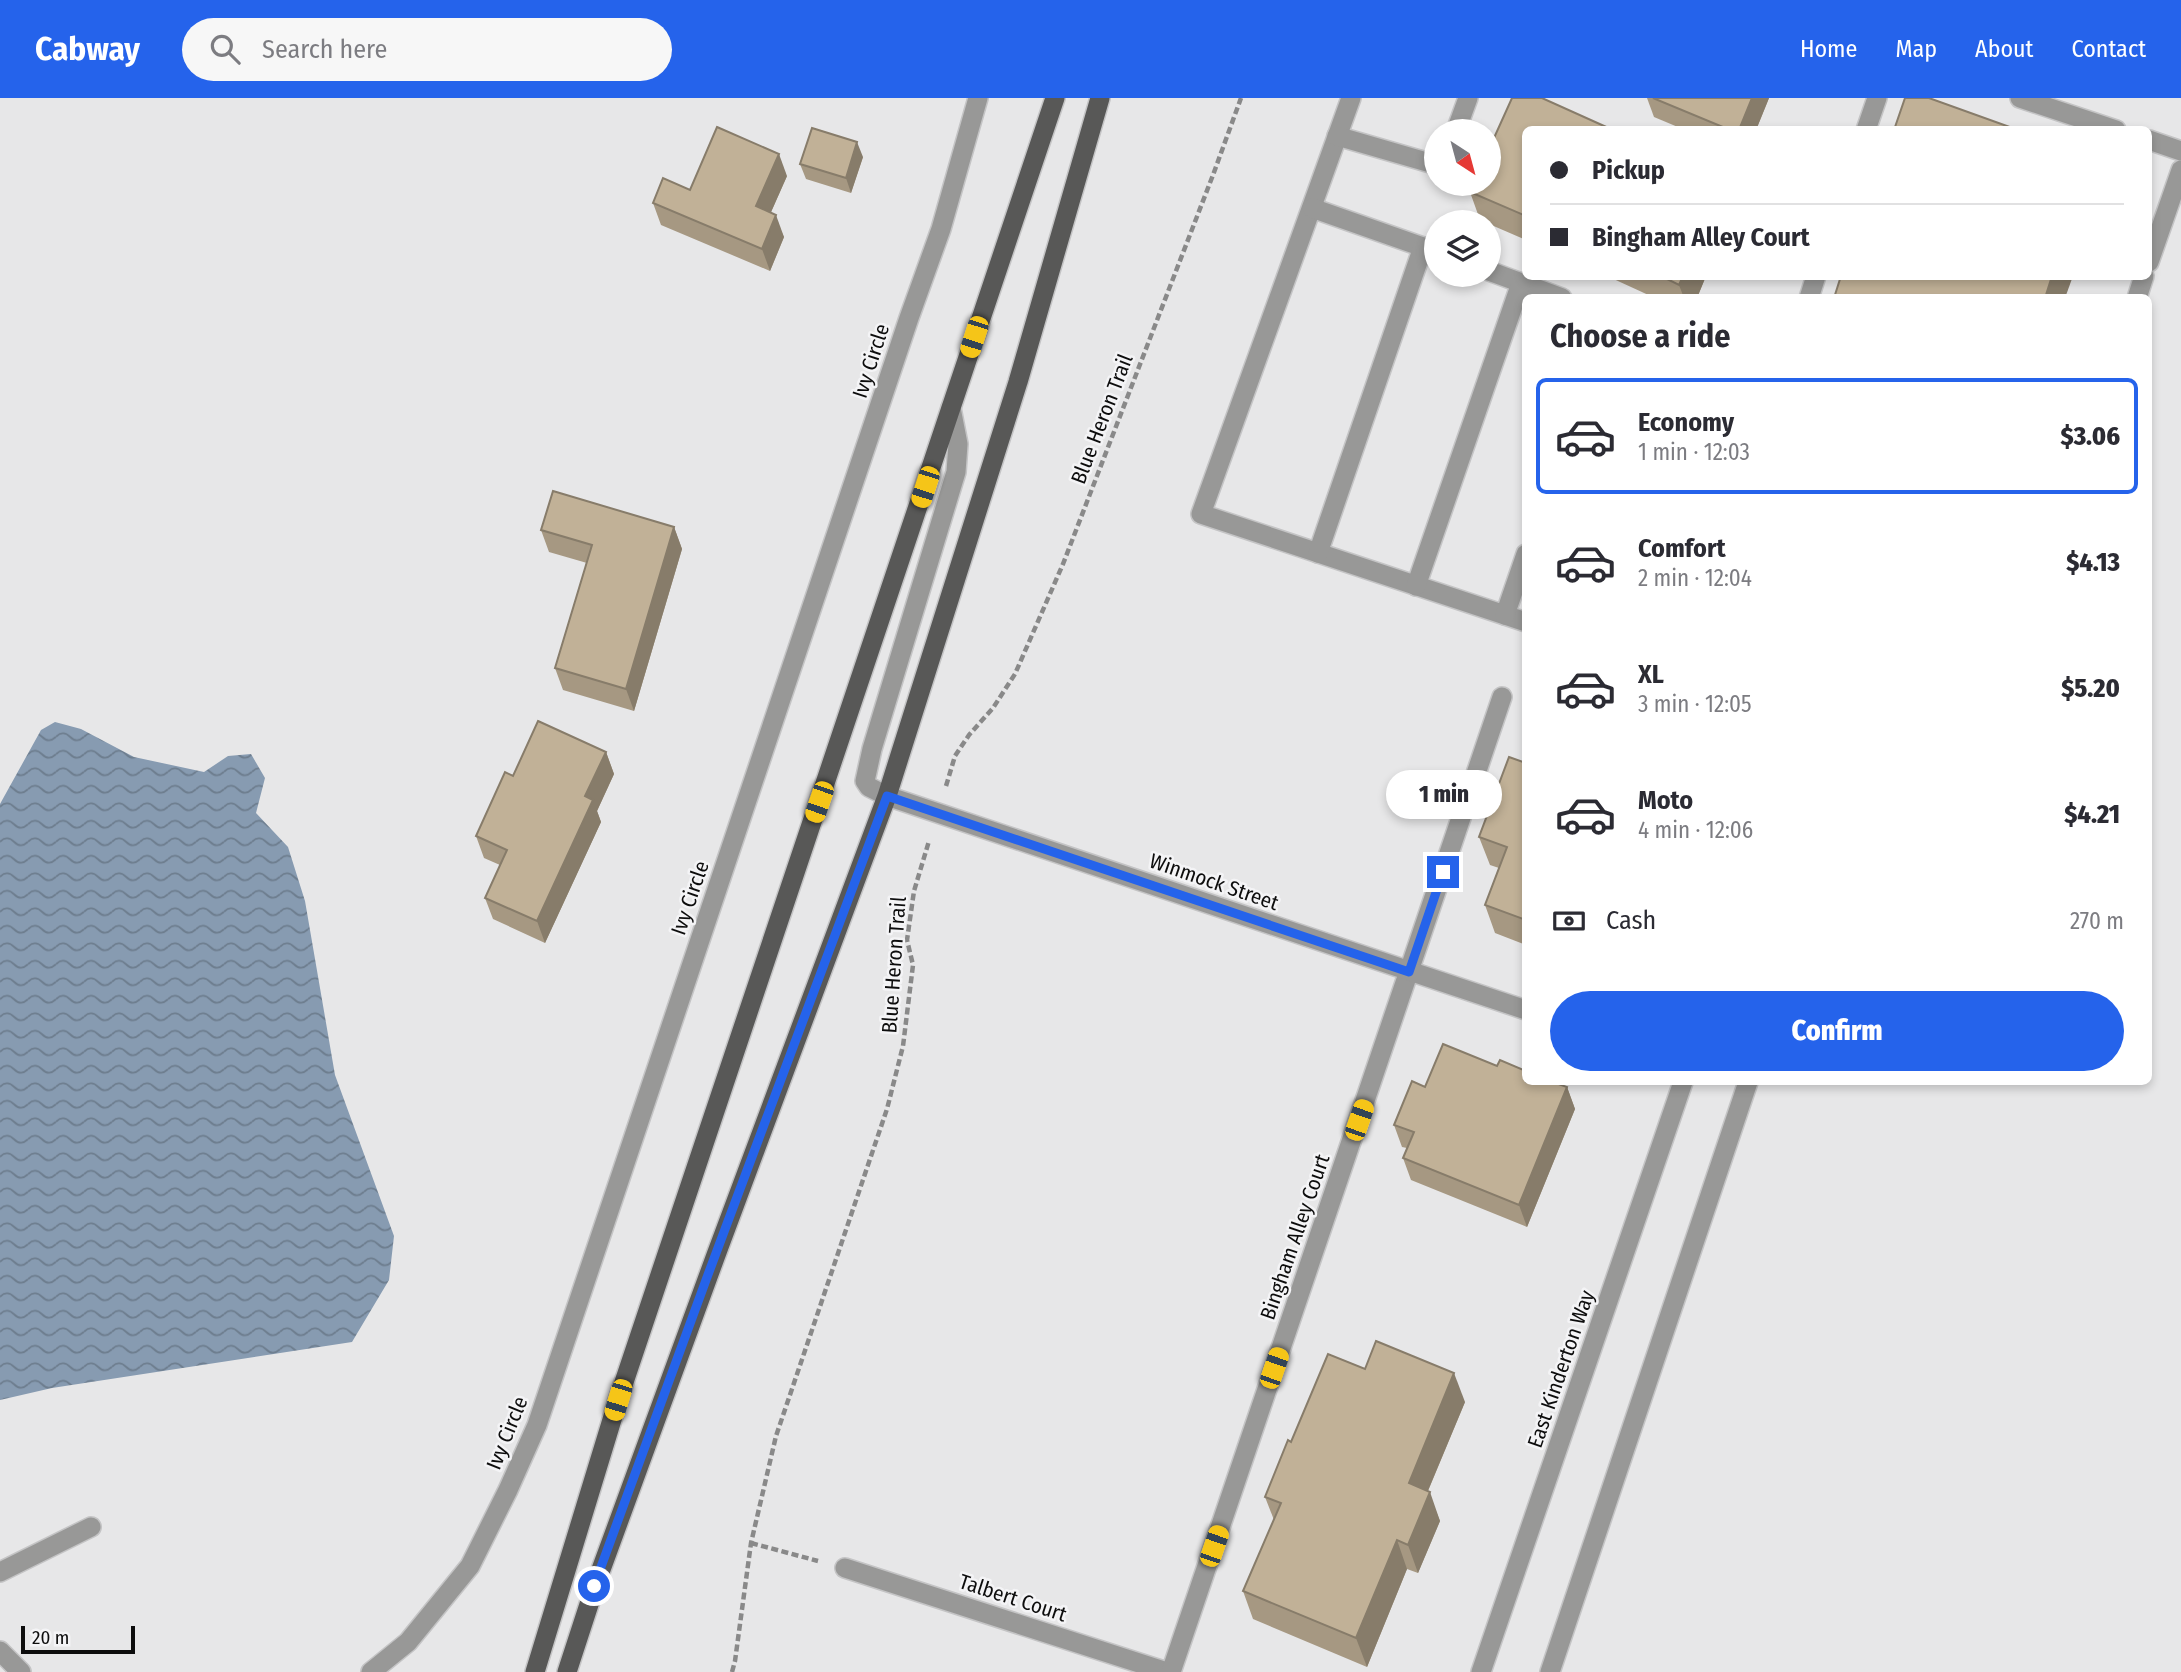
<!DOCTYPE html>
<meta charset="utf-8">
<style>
:root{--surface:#fff;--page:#f7f7f7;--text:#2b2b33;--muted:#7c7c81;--line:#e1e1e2;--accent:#2563eb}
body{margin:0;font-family:"Fira Sans Condensed",sans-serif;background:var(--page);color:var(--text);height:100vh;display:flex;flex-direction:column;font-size:26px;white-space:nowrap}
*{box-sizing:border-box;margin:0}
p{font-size:23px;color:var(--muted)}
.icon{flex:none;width:38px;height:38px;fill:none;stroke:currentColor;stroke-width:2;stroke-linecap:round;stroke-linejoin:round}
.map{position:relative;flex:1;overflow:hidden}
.side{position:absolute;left:1522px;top:196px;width:630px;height:791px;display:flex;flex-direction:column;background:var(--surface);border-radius:10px;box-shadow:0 4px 10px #0003}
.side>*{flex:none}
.hud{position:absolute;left:1522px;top:28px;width:630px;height:154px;border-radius:10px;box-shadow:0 4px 10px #0003;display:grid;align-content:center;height:154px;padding:0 28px;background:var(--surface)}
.needle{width:46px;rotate:144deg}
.tools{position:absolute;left:1424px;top:21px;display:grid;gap:14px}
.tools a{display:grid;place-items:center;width:77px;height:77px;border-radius:50%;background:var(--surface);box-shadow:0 4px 10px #0003;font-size:35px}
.scale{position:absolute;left:21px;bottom:18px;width:114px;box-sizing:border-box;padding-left:7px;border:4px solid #0d0d0d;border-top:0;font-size:19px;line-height:24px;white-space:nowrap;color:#0d0d0d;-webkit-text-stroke:5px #f4f4f6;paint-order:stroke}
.end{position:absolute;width:32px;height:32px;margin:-16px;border:9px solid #2563eb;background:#fff;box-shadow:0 0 0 4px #fff}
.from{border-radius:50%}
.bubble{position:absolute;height:49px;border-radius:24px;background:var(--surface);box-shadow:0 4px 10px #0003;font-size:23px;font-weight:800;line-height:49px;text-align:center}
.car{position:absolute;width:21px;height:42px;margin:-21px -10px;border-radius:9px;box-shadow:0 0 5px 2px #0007;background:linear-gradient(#f5c518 24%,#345 0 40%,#f5c518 0 76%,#345 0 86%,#f5c518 0)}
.hud b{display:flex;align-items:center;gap:24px;height:66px;font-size:26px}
.hud b+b{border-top:2px solid var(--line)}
.hud i{width:18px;height:18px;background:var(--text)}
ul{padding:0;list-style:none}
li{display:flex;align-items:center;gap:21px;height:116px;margin:0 14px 10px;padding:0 14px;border:4px solid transparent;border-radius:10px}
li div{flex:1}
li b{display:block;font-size:26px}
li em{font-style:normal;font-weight:800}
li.on{border-color:var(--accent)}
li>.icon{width:63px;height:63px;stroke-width:1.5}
h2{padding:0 28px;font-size:32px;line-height:84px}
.pay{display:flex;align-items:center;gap:18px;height:77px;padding:0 28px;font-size:26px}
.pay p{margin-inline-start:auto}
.cta{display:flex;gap:14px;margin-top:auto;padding:14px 28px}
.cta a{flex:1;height:80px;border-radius:42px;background:var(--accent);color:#fff;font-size:28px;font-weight:800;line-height:80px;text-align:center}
header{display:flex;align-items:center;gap:42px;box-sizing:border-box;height:98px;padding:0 35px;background:var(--accent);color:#fff}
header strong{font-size:33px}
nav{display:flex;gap:38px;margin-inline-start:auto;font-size:24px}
.search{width:490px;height:63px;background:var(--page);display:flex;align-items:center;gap:18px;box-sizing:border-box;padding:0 24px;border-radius:38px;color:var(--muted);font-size:26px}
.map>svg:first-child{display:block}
.water{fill:url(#water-waves)}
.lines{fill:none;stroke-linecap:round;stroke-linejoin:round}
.service-casing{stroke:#c4c4c5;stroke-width:22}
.minor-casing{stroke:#c4c4c5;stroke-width:22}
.primary-casing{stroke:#c4c4c5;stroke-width:22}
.path{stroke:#898989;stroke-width:4.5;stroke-dasharray:7 3.5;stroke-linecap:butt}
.service{stroke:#989897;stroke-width:19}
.minor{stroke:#989897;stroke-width:19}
.primary{stroke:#585857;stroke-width:19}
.wall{fill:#a69882}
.shaded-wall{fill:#877c6a}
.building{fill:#c1b197;stroke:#877c6a;stroke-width:2}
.route{stroke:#2563eb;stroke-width:9}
.labels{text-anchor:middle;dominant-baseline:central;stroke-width:5;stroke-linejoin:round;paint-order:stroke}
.street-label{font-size:21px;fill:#0d0d0d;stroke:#f4f4f6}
</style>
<header>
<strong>Cabway</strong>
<div class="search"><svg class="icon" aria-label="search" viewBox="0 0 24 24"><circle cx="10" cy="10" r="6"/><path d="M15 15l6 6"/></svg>Search here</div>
<nav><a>Home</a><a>Map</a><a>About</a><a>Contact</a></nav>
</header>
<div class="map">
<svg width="2181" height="1574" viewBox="0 0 2181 1574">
<defs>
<pattern id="water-waves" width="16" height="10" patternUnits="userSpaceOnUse" patternTransform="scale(1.75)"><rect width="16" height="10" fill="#879bb1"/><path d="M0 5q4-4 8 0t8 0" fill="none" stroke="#6d7d8e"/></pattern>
</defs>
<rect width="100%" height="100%" fill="#e7e7e8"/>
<path class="water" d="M55 624 81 631 134 659 204 674 228 658 251 656 265 680 256 715 288 749 305 803 335 977 394 1138 389 1182 352 1244 52 1290 0 1302V706L41 632Z"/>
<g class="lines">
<defs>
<g id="service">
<path d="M1351 0 1201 416 1526 524"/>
<path d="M1456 33 1468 0"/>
<path d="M1337 38 1437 67"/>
<path d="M1312 110 1437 154"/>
<path d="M1489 173 1562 200"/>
<path d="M1318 455 1423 149"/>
<path d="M1416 488 1521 185"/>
<path d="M1505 517 1526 456"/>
<path d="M845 1470 1167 1574"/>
<path d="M0 1474 91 1429"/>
<path d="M1171 1574 1502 599"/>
</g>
<g id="minor">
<path d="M2020 0 2116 32"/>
<path d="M1866 32 1877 0"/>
<path d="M2149 42 2181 53"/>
<path d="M2149 164 2181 72"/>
<path d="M1809 200 1816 178"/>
<path d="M2137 200 2144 178"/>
<path d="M951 310 958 346 956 374 872 651 865 683 869 689 887 698 1526 912"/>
<path d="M0 1553 21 1574"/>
<path d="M371 1574 408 1544 470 1468 508 1392 537 1327 909 220 941 131 978 0"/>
<path d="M1481 1574 1683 984"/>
<path d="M1550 1574 1748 984"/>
</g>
<g id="primary">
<path d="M535 1574 618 1302 1055 0"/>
<path d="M567 1574 595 1488 716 1157 887 698 1018 284 1100 0"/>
</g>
</defs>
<use href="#service" class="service-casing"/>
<use href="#minor" class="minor-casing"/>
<use href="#primary" class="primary-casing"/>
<g class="path">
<path d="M946 688 955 658 969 637 993 610 1015 576 1063 466 1213 77 1241 0"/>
<path d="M751 1445 818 1463"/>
<path d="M732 1574 735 1563 751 1445 776 1338 887 1011 903 948 913 867 907 842 914 793 929 743"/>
</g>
<use href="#service" class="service"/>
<use href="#minor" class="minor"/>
<use href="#primary" class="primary"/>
</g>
<g class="wall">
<path d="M1647 0H1769L1756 32H1685L1654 19Z"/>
<path d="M1526 32V142L1489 126V124H1485L1480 122 1470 94Z"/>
<path d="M863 59 851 95 806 81 800 66Z"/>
<path d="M787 78 771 114 784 139 770 173 661 127 653 105 690 92Z"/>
<path d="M1607 178H1706L1697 200H1655Z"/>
<path d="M674 429 682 451 634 613 563 592 555 570 587 465 549 454 541 432Z"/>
<path d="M606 654 614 676 597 713 601 724 545 845 493 821 485 800 500 767 484 760 476 738 513 678Z"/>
<path d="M1526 665V847L1495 835 1485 807 1499 770 1490 767 1479 739Z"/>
<path d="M1497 968 1567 989 1575 1011 1527 1129 1411 1082 1403 1060 1407 1050 1402 1049 1394 1027 1425 989Z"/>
<path d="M1365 1271 1465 1304 1428 1393 1440 1423 1418 1475 1407 1471 1367 1569 1253 1521 1243 1493 1274 1422 1265 1399 1291 1344Z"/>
</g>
<g class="shaded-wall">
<path d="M1752 0H1769L1756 32H1739Z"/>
<path d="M857 44 863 59 851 95 846 80Z"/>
<path d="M779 56 787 78 764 130 756 108Z"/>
<path d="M776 117 784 139 770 173 762 151Z"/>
<path d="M1683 178H1706L1697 200H1684L1679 187Z"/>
<path d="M2052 178H2073L2065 200H2045Z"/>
<path d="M674 429 682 451 634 613 626 591Z"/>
<path d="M606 654 614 676 597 713 601 724 545 845 537 823 585 698Z"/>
<path d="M1567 989 1575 1011 1527 1129 1519 1107Z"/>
<path d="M1454 1275 1465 1304 1419 1414 1409 1385Z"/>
<path d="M1430 1394 1440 1423 1418 1475 1408 1447Z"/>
<path d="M1397 1442 1407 1471 1367 1569 1356 1540Z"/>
</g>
<g class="building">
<path d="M1512 0H1542L1613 32H1526V118L1470 94 1474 86H1489V51Z"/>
<path d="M1653 0H1752L1739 32H1730Z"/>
<path d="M1905 0H1929L2018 32H1894Z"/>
<path d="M717 29 779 56 756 108 776 117 762 151 653 105 663 80 690 92Z"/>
<path d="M812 30 857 44 846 80 800 66Z"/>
<path d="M1661 178H1683L1679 187Z"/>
<path d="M1841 178H2052L2045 200H1834Z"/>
<path d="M553 393 674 429 626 591 555 570 592 447 541 432Z"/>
<path d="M538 623 606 654 585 698 593 702 537 823 485 800 507 752 476 738 505 674 513 678Z"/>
<path d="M1509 659 1526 665V822L1485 807 1507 749 1479 739Z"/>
<path d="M1443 946 1497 968 1500 962 1526 973V984H1553L1567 989 1519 1107 1403 1060 1414 1034 1394 1027 1412 983 1425 989Z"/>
<path d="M1376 1243 1454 1275 1409 1385 1430 1394 1408 1447 1397 1442 1356 1540 1243 1493 1281 1405 1265 1399 1288 1342 1291 1344 1328 1256 1365 1271Z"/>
</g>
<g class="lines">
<path class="route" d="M594 1488 706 1182 887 698 1409 874 1443 774"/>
</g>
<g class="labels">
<g class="street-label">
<text transform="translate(871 263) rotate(-72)">Ivy Circle</text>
<text transform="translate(1102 321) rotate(-69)">Blue Heron Trail</text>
<text transform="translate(1214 784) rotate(19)">Winmock Street</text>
<text transform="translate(690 800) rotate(-71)">Ivy Circle</text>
<text transform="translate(894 867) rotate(-86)">Blue Heron Trail</text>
<text transform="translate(1295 1139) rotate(-71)">Bingham Alley Court</text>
<text transform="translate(1561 1271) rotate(-71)">East Kinderton Way</text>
<text transform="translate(507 1335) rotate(-68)">Ivy Circle</text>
<text transform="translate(1013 1500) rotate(18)">Talbert Court</text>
</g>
</g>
</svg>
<div class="tools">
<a><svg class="needle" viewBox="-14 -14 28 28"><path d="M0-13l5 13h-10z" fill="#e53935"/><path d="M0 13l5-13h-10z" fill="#7c7c81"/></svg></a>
<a><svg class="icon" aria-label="layers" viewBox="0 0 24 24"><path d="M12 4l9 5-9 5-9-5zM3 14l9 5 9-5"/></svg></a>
</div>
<div class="scale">20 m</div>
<i class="end from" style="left:594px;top:1488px"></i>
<i class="end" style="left:1443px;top:774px"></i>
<div class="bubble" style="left:1386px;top:672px;width:116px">1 min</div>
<i class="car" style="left:974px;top:239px;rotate:198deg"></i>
<i class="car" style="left:925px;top:389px;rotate:198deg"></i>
<i class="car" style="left:819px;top:704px;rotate:199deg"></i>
<i class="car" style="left:1359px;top:1022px;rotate:19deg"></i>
<i class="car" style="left:1274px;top:1270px;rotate:19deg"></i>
<i class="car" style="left:618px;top:1302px;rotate:197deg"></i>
<i class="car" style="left:1214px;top:1448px;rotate:19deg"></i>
<div class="hud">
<b><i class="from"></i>Pickup</b>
<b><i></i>Bingham Alley Court</b>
</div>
<section class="side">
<h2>Choose a ride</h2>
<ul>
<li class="on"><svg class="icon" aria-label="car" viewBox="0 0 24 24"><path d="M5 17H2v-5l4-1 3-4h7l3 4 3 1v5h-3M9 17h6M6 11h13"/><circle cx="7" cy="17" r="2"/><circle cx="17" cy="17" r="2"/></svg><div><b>Economy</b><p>1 min · 12:03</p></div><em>$3.06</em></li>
<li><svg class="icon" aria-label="car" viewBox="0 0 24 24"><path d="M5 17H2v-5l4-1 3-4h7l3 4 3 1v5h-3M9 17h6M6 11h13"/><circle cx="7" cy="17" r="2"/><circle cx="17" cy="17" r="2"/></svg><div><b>Comfort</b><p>2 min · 12:04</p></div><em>$4.13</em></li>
<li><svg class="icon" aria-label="car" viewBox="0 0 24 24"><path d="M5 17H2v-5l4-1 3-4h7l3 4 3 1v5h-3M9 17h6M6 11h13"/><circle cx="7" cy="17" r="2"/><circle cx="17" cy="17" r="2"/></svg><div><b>XL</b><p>3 min · 12:05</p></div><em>$5.20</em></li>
<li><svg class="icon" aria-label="car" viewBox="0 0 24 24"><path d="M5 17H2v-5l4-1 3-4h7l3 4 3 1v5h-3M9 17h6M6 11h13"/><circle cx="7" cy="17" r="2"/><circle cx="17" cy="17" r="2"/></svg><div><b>Moto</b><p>4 min · 12:06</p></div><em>$4.21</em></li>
</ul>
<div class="pay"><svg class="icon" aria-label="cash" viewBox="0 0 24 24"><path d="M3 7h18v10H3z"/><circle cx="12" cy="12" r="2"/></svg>Cash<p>270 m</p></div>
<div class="cta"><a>Confirm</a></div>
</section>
</div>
